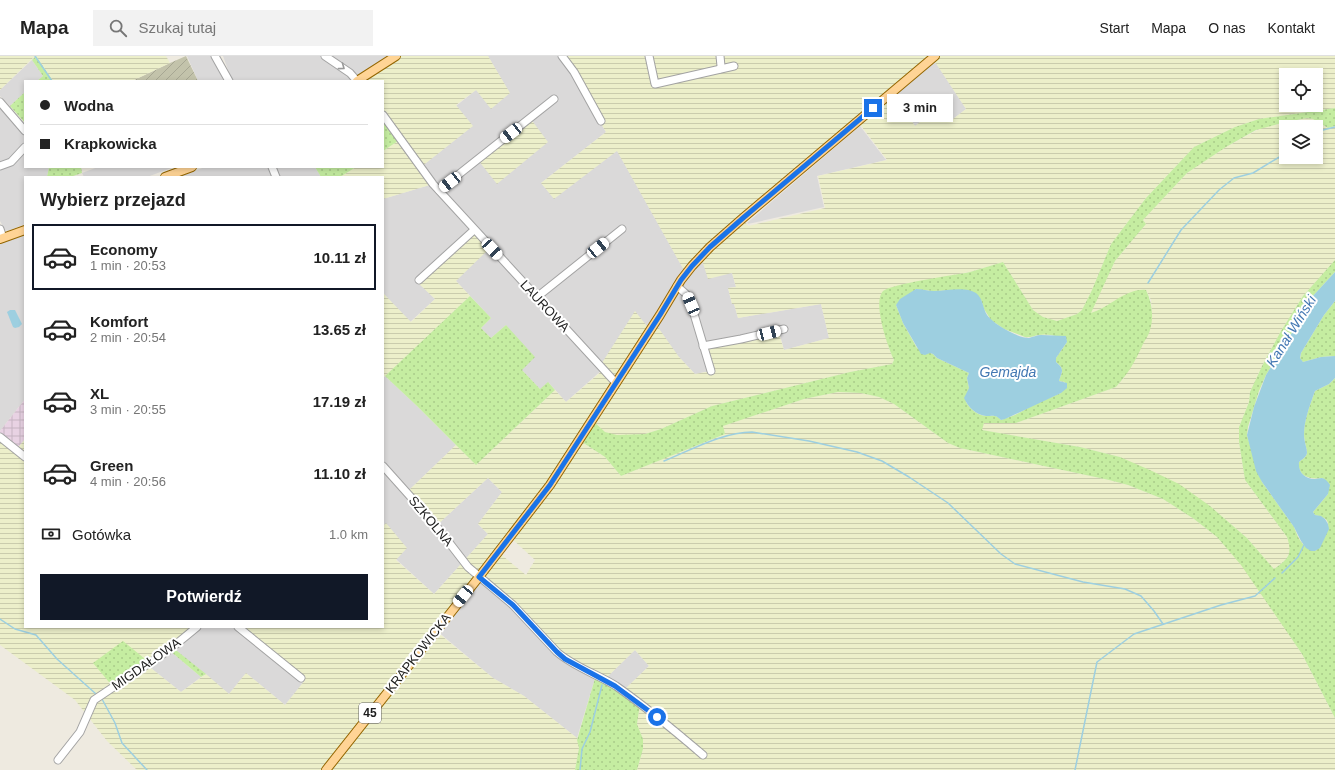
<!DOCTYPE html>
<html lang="pl">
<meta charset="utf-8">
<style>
:root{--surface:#fff;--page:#f2f2f2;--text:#222;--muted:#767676;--line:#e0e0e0;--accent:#111827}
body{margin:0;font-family:Helvetica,sans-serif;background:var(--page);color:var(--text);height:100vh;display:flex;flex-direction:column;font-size:15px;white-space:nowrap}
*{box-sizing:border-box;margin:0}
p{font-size:13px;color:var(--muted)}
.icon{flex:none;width:22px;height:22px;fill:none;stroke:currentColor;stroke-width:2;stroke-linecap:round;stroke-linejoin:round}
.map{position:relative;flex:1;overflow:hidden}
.panel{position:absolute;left:24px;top:120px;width:360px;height:452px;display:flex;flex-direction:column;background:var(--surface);border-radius:0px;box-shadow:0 2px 6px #0003}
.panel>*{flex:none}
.hud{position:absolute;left:24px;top:24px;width:360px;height:88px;border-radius:0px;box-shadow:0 2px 6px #0003;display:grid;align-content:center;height:88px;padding:0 16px;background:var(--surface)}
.fabs{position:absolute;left:1279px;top:12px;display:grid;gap:8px}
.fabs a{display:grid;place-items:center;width:44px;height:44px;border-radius:0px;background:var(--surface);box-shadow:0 2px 6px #0003;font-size:20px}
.end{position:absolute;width:18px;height:18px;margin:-9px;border:5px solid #1a73e8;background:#fff;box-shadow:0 0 0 2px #fff}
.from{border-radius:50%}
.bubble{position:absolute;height:28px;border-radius:0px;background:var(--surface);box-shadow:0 2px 6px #0003;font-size:13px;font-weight:600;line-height:28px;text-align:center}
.car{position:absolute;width:12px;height:24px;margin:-12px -6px;border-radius:5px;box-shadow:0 0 3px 1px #0007;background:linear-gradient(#fff 24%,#345 0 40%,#fff 0 76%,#345 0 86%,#fff 0)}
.hud b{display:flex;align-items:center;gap:14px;height:38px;font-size:15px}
.hud b+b{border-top:1px solid var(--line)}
.hud i{width:10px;height:10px;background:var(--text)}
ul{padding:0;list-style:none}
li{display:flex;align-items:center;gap:12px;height:66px;margin:0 8px 6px;padding:0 8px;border:2px solid transparent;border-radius:0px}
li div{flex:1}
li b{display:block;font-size:15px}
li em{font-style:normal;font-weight:600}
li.current{border-color:var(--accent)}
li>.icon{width:36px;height:36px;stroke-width:1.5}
h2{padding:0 16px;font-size:18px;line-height:48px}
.pay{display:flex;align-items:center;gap:10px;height:44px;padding:0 16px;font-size:15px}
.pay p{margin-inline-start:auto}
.primary-button{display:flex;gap:8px;margin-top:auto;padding:8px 16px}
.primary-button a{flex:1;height:46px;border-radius:0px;background:var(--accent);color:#fff;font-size:16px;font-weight:600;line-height:46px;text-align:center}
header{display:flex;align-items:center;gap:24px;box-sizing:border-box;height:56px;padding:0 20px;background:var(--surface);border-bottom:1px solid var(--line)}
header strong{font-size:19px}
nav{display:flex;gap:22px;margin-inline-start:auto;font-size:14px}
.search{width:280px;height:36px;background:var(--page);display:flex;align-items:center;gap:10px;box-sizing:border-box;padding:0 14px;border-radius:0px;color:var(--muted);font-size:15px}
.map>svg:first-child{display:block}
.residential{fill:#dad9d9}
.industrial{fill:url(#industrial-grid)}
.construction{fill:url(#construction-furrows)}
.farmland{fill:url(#farmland-rules);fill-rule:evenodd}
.grass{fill:url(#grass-dots);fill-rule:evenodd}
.water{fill:#9dcfe0}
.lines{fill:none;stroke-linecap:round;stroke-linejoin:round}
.stream{stroke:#9dcfe0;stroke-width:1.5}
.minor-casing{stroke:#a3a3a3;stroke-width:9}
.major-casing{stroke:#946600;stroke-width:10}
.minor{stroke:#fff;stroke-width:7}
.major{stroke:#ffd495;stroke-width:8}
.oneway{stroke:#999}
.route{stroke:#1a73e8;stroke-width:5}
.labels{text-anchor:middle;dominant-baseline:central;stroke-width:4;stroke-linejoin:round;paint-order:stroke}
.shield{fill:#fff;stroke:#606060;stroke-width:1}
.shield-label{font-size:12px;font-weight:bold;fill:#1c1c1c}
.street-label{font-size:13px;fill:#1c1c1c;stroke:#fff}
.water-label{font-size:14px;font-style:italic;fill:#4277b2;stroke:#fff}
</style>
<header>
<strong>Mapa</strong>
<div class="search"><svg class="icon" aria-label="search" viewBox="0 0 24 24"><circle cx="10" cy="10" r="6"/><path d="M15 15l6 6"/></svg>Szukaj tutaj</div>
<nav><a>Start</a><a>Mapa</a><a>O nas</a><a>Kontakt</a></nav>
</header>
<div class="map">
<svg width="1335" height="714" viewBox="0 0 1335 714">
<defs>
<pattern id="industrial-grid" width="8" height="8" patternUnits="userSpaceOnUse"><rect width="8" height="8" fill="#e8d2e3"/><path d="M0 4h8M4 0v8" fill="none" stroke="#c6b4c2"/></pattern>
<pattern id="construction-furrows" width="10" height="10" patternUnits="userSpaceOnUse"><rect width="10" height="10" fill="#c3c3ab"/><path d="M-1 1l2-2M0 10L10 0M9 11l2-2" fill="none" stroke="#a7a793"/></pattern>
<pattern id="farmland-rules" width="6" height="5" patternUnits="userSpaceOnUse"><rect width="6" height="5" fill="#ecefca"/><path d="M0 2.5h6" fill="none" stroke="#caccad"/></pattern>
<pattern id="grass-dots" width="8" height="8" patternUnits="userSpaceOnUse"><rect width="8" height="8" fill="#c5eda1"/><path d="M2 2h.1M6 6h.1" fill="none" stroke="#a9cb8a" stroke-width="1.8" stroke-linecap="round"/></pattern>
</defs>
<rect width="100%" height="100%" fill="#eeeae0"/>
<g class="residential">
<path d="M187 0H211L228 25H198Z"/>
<path d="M223 0H396L357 25H232Z"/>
<path d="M488 0H560L606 76 541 127 554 142 617 94 686 217 701 200 732 217 736 231 728 232 732 248H734L738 262 821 248 829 282 784 294 779 275 711 315 695 318 679 301 603 313 566 346 549 327 541 334 522 314 506 269 491 282 481 272 491 262 456 225 418 226 435 243 410 266 383 237V143L433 128 421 111 472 70 456 50 476 34 510 38Z"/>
<path d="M933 2 966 53 953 63 943 48 915 70 893 36Z"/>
<path d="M32 4 43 20 37 25H25V36L10 50 0 40V34Z"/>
<path d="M0 51 25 78V87L6 106 0 107Z"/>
<path d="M860 70 886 104 817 120 824 151 748 168 747 167Z"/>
<path d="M25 94V111H49L47 121H25V168L8 175 5 174 0 165V113L8 111Z"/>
<path d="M98 111H174L147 121H84L82 117Z"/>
<path d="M205 111H315L321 121H178Z"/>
<path d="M25 174V343L0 375V183Z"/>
<path d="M385 320 417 350 456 389 407 436 436 470 488 422 502 436 478 468 488 478 434 538 396 503 383 470V322Z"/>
<path d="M479 521 596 619 577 682 524 640 493 622 436 574Z"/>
<path d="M197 571H238L305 625 285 649 246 617 229 638 172 591Z"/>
<path d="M169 594 201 621 181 636 147 609Z"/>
<path d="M635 594 649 610 623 635 604 624Z"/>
</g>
<path class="industrial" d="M25 343V383L16 394 0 381V375Z"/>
<path class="construction" d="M186 0 198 25H132L170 7Z"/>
<g class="farmland">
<path d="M0 0H35L0 34Z"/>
<path d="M36 0H166L170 7 132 25H53Z"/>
<path d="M396 0H488L510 37 491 53 476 34 456 49 473 70 421 111 433 128 383 143V121H340L356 111H383V95L401 83 383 59V25H357Z"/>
<path d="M560 0H1335V52L1259 63 1235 71 1194 91 1146 142 1111 188 1092 234 1082 254 1077 258 1057 265 1043 261 1033 254 1003 206 970 216 905 228 883 235 889 293 894 304 892 308 850 316 712 350 661 373 645 378 617 380 605 376 579 384 605 401 621 420 725 378 722 370 804 343 838 336 861 337 879 341 894 348 948 387 960 392 1109 424 1128 429 1163 443 1194 463 1217 481 1242 509 1302 598 1335 662V714H637L643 693V683L637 668 640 648 623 635 649 610 635 594 604 624 565 603 479 521 436 575 493 622 524 640 577 682 579 692 575 714H137L107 685 75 644 0 589V381L16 394 25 383V571H197L147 609 181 636 206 618 229 638 246 617 285 649 305 624 238 571H383V470L386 467 407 492 396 504 434 538 488 478 478 468 502 436 488 422 436 470 407 436 456 389 476 409 555 334 566 346 603 314 600 310 635 255 650 274 655 267 679 301 695 318 711 315 704 293 778 275 784 294 829 282 821 248 738 262 734 248H732L728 232 736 231 732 217 708 223 701 201 686 218 617 95 554 143 541 127 606 76ZM933 3 966 53 953 63 943 47 915 70 893 36ZM1286 19H1316V49H1286ZM855 62 887 104 818 120 825 152 748 170 740 158ZM510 481 535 504 526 519 498 496Z"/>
<path d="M530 62 548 86 497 128 478 104Z"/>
<path d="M1307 62 1313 63 1328 72 1335 70V204L1303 240 1281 275 1263 308 1250 336 1249 346 1239 371V386L1245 424 1287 481 1290 489 1291 493 1289 498 1285 504 1274 513 1247 482 1210 450 1120 401 1080 391 981 374 984 367H1016L1116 331 1124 322 1152 258 1151 244 1146 234H1140L1090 258 1115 205 1146 168 1143 164 1187 117 1226 91 1261 72ZM1286 71H1316V101H1286Z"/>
<path d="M474 174 491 191 456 225 470 240 383 322V237L411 266 435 243 417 226Z"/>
</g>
<g class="grass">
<path d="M36 0 53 25H37L43 20 32 4Z"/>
<path d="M25 36V67L10 50Z"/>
<path d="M1335 52V70L1328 72 1313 63 1307 62 1282 67 1256 74 1226 91 1187 117 1143 164 1146 168 1115 205 1091 257C1109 252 1126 232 1146 234 1152 246 1154 261 1150 274 1149 279 1145 284 1143 288 1136 304 1128 318 1116 331L1016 367H984L982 374 1080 391 1120 401 1152 415 1179 428 1210 450 1247 482 1274 513C1288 503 1293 499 1287 481L1245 424 1239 386V371L1249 346 1250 336 1263 308 1281 275 1303 240 1335 204V216L1312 241 1289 282 1266 319 1259 335 1248 371 1247 379 1251 393 1262 426 1294 471C1299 484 1302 491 1315 495 1320 491 1322 487 1324 482 1331 468 1330 462 1315 459L1313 456 1328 438 1323 422C1311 424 1297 421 1299 406 1302 403 1306 402 1307 397 1307 392 1304 385 1304 378 1304 364 1310 349 1315 335L1329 328 1335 322V662L1302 598 1241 509 1217 481 1194 463 1163 443 1128 429 1109 424 960 392 948 387 894 348 879 341 861 337 838 336 804 343 723 370 725 378 621 420 605 401 579 384 592 364 605 376 617 379 645 378 661 373 712 350 850 316 892 308 894 304C888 292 872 246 883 235 891 228 955 219 970 216 981 213 992 209 1003 206L1033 254 1043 261 1057 265 1077 258 1082 254 1092 234 1111 188 1146 142 1194 91 1235 71 1259 63ZM916 233 932 235 965 234 981 244 984 253 991 264 1004 273 1025 281C1030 282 1033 280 1038 279 1049 277 1059 280 1067 286L1056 302V306C1065 314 1062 314 1059 325L1065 326 1061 337 1037 347 1015 359 1001 364C996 358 993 360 986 360 977 359 970 353 966 346L969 332 967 322 969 317 937 302 933 298 917 292 903 267 896 249Z"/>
<path d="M383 60 401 83 383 95Z"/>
<path d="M49 111H81L82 117 70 121H47Z"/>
<path d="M315 111H356L340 121H321Z"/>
<path d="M470 240 491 262 481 272 491 282 506 269 535 301 522 314 540 333 548 326 555 334 476 409 417 350 385 320Z"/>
<path d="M1335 245V300L1321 301 1303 306 1300 303 1301 297 1324 259Z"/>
<path d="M123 585 150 607 114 632 93 607Z"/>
<path d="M172 591 206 618 201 621 169 594Z"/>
<path d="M596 619 640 648 637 668 643 683V693L637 714H575L579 692 577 684Z"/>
</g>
<g class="water">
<path d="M1335 216V245L1324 259 1301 297 1300 302 1303 306 1321 301 1335 300V322L1329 328 1315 335C1310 349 1304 364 1304 379 1304 385 1307 392 1307 397 1306 402 1302 403 1299 406 1298 417 1305 423 1315 423 1317 423 1320 422 1322 422 1326 423 1328 426 1330 429L1328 438 1313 456 1315 459 1321 460 1325 463 1328 468 1329 473 1320 492 1315 495H1311L1306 492 1301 485 1294 471 1262 426 1256 415 1247 379 1254 351 1266 319 1289 282 1312 241Z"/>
<path d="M916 233C922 233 928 235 934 235 947 235 965 230 976 237 983 242 983 253 987 259 993 268 1018 282 1029 282 1033 281 1037 279 1041 279 1050 279 1057 280 1066 280L1067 286 1056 302V306C1065 314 1062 314 1059 325L1067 327V332L1061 337 1005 363 1001 364C995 358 993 360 986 360 976 359 968 351 964 342L969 332 967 322 969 317 937 302 933 298 930 297 925 299 921 298 903 267 896 249 900 243Z"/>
<path d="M10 254H15L22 268 19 271 15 272 13 271 7 256Z"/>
</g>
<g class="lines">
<g class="stream">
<path d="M35 0 52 25"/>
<path d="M1316 77 1323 74 1335 71"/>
<path d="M1148 227 1181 174 1219 134 1234 122 1253 117 1286 97"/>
<path d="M664 405C691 394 723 376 752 376L809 385 857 396 882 405 909 421 948 447 1001 498 1015 508 1083 526 1125 533 1141 540 1154 555 1163 568"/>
<path d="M1282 517 1298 501 1304 489"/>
<path d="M0 563 15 573 36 579 57 603 96 638"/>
<path d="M102 643 115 667 122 687 147 714"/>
<path d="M580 714 582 693 590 676 602 629"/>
<path d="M1075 714 1097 606 1134 578 1221 549 1255 540 1275 522"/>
</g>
<defs>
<g id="minor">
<path d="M215 0 229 25"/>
<path d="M325 0 350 17 357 25"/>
<path d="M562 0 574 16 601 65"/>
<path d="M649 0 655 28 734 10"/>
<path d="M720 13 721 10 720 0"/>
<path d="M0 46 25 75"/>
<path d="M383 59 433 128 616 327"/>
<path d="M0 110 11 106 25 91"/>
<path d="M272 111 276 121"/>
<path d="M439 134 554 43"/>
<path d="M0 173 3 182"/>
<path d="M419 224 474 174"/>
<path d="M677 230 686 238 691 248 711 315"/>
<path d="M537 241 622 173"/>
<path d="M703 290 741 283 784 273"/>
<path d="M0 381 25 401"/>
<path d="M383 410 434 467 468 511 513 549 557 596C574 611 597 618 616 630 646 651 675 675 703 699"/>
<path d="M238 571 301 622"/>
<path d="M58 704 80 676 94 644 169 594 197 571"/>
</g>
<g id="major">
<path d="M357 25 396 0"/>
<path d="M165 121 192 111"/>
<path d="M0 183 25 174"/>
<path d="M326 714 479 521 550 429 660 259 681 224 692 210 710 191 743 162 935 0"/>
</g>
</defs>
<use href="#minor" class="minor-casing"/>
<use href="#major" class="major-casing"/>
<use href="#minor" class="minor"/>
<use href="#major" class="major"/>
</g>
<defs><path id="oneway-chevron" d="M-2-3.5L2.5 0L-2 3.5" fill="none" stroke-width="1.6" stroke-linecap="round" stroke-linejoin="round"/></defs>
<use class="oneway" href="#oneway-chevron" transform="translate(342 11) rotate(36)"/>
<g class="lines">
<path class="route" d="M657 661 615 630 565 603 557 596 513 549 479 521 550 429 660 259 681 224 692 210 710 191 743 162 873 52"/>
</g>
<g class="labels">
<rect class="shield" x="359" y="647" width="22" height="20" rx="3"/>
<g class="shield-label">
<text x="370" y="657">45</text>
</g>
<g class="street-label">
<text transform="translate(545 250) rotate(47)">LAUROWA</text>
<text transform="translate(431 465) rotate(50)">SZKOLNA</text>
<text transform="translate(418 597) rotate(-52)">KRAPKOWICKA</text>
<text transform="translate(146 608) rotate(-35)">MIGDAŁOWA</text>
</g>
<g class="water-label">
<text transform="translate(1291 275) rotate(-58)">Kanał Wiński</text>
<text x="1008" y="316">Gemajda</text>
</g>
</g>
</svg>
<div class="fabs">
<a><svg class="icon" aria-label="locate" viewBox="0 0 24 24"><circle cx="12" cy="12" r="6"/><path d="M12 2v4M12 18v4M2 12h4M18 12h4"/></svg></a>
<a><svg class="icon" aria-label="layers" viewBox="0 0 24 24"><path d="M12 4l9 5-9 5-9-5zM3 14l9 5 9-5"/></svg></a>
</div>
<i class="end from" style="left:657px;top:661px"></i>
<i class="end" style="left:873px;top:52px"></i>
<div class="bubble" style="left:887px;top:38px;width:66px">3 min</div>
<i class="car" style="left:511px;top:77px;rotate:232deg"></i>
<i class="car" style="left:450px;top:126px;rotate:232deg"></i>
<i class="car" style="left:598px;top:192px;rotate:51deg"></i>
<i class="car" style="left:492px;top:193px;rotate:137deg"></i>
<i class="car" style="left:691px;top:248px;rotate:337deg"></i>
<i class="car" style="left:769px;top:277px;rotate:76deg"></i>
<i class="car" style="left:463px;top:540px;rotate:219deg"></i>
<div class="hud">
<b><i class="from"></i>Wodna</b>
<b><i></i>Krapkowicka</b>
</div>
<section class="panel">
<h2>Wybierz przejazd</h2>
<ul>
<li class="current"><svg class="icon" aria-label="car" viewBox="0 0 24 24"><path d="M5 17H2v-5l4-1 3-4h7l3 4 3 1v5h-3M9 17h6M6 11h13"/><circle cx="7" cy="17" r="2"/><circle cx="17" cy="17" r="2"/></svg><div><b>Economy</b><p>1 min · 20:53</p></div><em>10.11 zł</em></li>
<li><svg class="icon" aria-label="car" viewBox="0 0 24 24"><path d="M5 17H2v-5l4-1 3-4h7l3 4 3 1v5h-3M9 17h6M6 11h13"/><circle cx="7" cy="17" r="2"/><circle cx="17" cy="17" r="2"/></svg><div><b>Komfort</b><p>2 min · 20:54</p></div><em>13.65 zł</em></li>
<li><svg class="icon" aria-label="car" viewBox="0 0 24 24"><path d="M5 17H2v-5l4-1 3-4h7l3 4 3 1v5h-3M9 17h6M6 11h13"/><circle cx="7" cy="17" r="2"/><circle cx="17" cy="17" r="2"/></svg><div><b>XL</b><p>3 min · 20:55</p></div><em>17.19 zł</em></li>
<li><svg class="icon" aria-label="car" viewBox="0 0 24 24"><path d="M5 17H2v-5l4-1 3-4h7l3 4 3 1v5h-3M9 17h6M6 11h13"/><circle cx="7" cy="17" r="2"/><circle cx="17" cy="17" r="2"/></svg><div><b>Green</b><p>4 min · 20:56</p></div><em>11.10 zł</em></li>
</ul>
<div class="pay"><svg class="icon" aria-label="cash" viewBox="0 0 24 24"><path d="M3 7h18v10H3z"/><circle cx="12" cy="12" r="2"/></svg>Gotówka<p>1.0 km</p></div>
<div class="primary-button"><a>Potwierdź</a></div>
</section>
</div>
